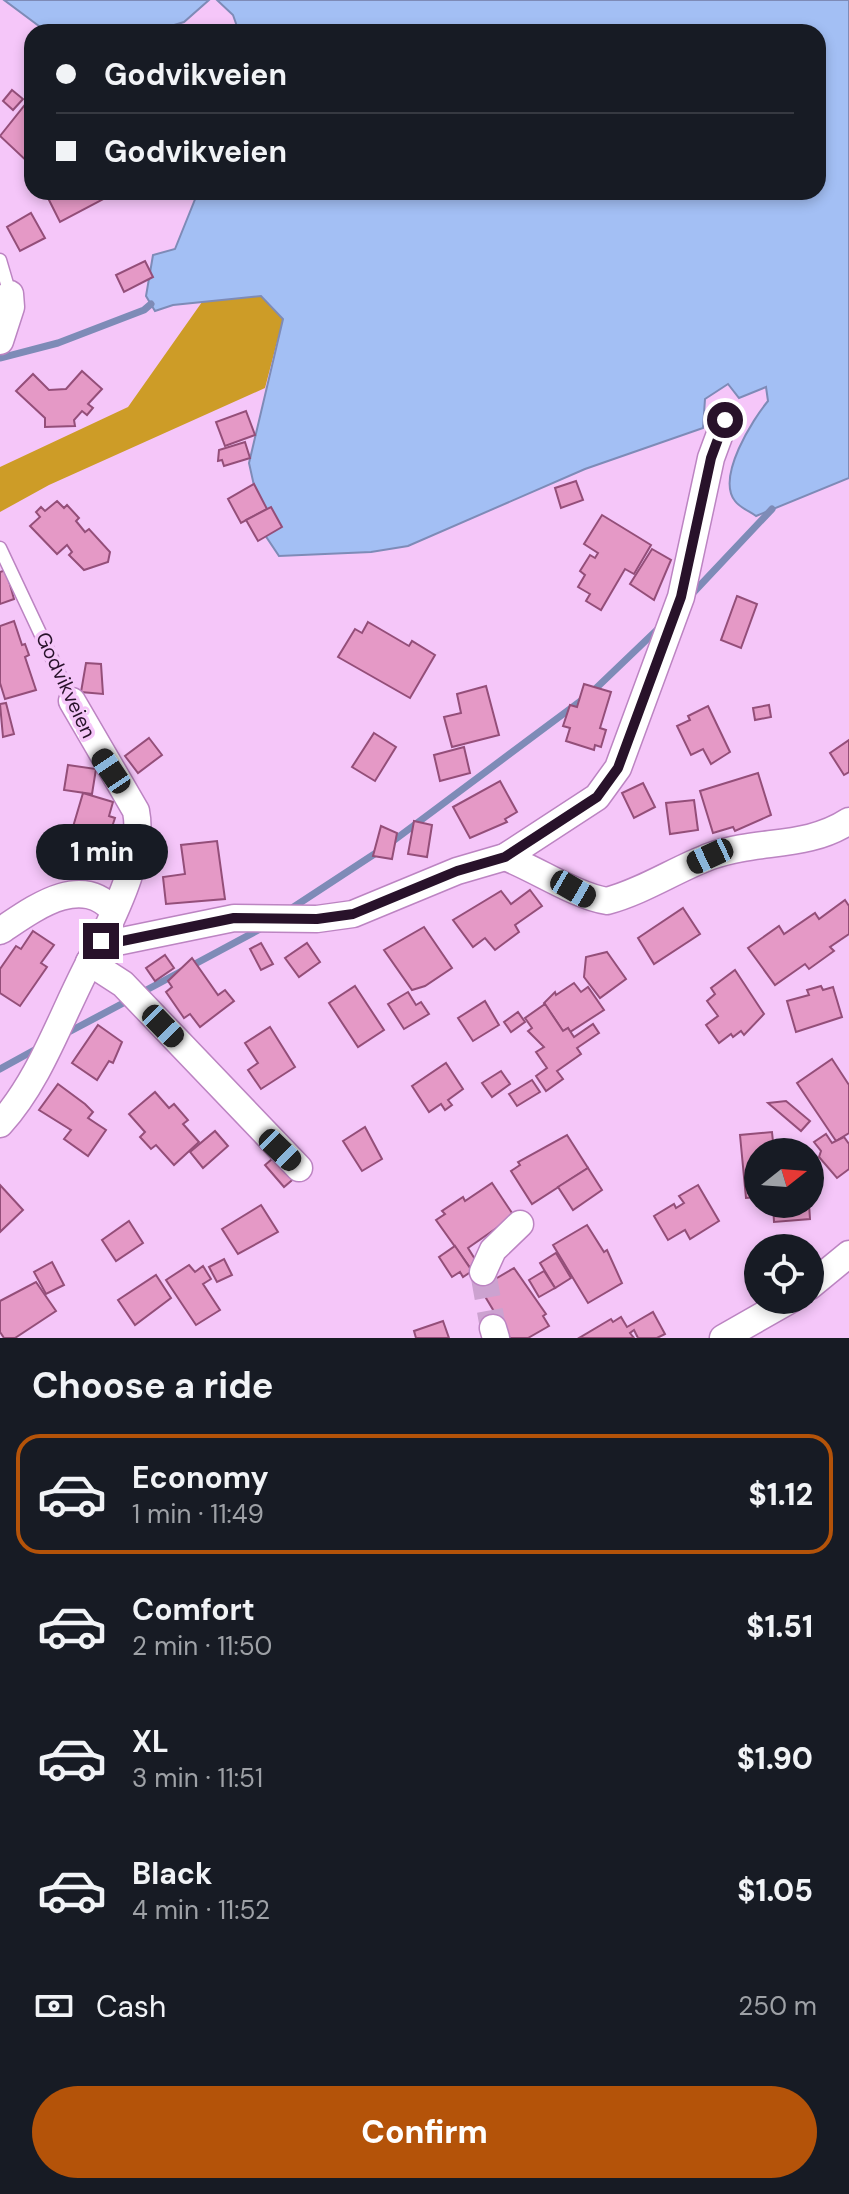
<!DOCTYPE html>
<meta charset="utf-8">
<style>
:root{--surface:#171b24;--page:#20242c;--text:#f1f3f6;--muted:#9ea1a6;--line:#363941;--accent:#b45309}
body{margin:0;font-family:"DM Sans",sans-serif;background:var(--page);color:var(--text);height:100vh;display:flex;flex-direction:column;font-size:30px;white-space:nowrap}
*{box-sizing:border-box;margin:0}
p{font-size:26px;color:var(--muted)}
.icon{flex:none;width:44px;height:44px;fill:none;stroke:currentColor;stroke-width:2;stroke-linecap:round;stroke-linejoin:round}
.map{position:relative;height:1338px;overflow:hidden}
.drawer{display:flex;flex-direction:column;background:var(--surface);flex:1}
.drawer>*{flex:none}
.hud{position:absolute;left:24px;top:24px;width:802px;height:176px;border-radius:24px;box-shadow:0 4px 12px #0003;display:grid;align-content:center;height:176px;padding:0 32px;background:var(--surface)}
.needle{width:52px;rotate:73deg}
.buttons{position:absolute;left:744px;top:1138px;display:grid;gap:16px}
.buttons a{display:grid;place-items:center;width:80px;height:80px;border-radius:50%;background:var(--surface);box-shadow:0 4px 12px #0003;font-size:40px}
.end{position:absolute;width:36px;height:36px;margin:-18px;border:10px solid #28122a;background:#fff;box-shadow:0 0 0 4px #fff}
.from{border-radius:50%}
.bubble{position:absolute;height:56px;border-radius:28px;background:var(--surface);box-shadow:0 4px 12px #0003;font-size:26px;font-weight:800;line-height:56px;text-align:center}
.car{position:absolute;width:24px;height:48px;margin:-24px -12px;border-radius:10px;box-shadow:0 0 6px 2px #0007;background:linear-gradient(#222 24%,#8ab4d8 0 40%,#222 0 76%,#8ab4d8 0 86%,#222 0)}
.hud b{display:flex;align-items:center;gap:28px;height:76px;font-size:30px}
.hud b+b{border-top:2px solid var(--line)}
.hud i{width:20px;height:20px;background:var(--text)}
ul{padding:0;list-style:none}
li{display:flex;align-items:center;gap:24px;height:120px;margin:0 16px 12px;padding:0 16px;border:4px solid transparent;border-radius:24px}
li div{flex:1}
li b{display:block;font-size:30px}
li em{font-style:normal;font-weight:800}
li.current{border-color:var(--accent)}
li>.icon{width:72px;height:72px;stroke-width:1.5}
h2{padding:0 32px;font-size:36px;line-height:96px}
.pay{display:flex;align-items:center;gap:20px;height:88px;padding:0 32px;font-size:30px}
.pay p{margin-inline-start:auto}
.button{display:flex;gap:16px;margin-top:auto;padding:16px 32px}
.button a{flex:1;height:92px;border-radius:48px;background:var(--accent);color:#fff;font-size:32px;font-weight:800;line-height:92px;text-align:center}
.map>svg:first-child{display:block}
.forest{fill:#cd9c27}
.water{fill:#a3bff4;stroke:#7e8bb7;stroke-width:2}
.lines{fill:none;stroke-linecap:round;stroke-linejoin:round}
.stream{stroke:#7e8bb7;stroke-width:7}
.building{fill:#e599c6;stroke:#944e79;stroke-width:2}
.street-tunnel{stroke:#cca2d0;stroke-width:26;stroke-dasharray:26 13;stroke-linecap:butt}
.lane-casing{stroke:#bc84c2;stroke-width:15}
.street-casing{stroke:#bc84c2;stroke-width:29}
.lane{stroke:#fff;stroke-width:12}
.street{stroke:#fff;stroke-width:26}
.route{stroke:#28122a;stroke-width:10}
.labels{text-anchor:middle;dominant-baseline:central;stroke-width:7;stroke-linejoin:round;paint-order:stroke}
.street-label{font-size:20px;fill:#28122a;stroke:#f5c6f9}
</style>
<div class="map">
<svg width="849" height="1338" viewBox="0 0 849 1338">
<rect width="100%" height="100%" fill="#f5c6f9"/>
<path class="forest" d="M261 296 283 319 265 388 49 485 0 512V467L128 407 202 302Z"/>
<g class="water">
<path d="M4 0H209L184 22 151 32H47Z"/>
<path d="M217 0H849V478L756 516C749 511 739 507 735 501 716 477 753 419 768 401L766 387 739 398 728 384 705 399 703 428 585 469 408 546 371 552 279 556 265 535 249 463 283 319 261 296 173 305 155 311 146 296 153 255 175 249 198 192H818V32H239L233 15Z"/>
</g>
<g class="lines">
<g class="stream">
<path d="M0 358 58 343 144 310 151 304"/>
<path d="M691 595 772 509"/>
<path d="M389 844 590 694 660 627"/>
<path d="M289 910 379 851"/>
<path d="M139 994 262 928"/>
<path d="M65 1034 129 1000"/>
<path d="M0 1069 40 1047"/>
</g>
</g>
<g class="building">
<path d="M12 90 23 99 13 110 3 101Z"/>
<path d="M24 106 32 113V166L0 136Z"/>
<path d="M49 192H115V193L60 222 46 194Z"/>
<path d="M31 213 45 238 20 251 7 227Z"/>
<path d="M145 261 153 277 124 292 116 275Z"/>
<path d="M82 371 102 389 88 404 93 408 87 415 82 411 74 420 75 426 45 427V418L16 391 33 374 49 390 66 389Z"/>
<path d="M246 411 255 435 225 446 216 422Z"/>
<path d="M245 442 250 458 224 466 222 460 218 461 219 450Z"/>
<path d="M576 481 583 500 561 508 555 488Z"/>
<path d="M254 484 267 509 241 523 228 499Z"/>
<path d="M57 501 64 508 67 505 79 518 76 521 85 532 89 529 110 552 108 562 84 570 69 555 72 552 67 545 57 554 30 526 40 517 36 512 41 507 45 511Z"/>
<path d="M271 507 282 527 258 541 246 520Z"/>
<path d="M602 515 651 545 634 574 625 569 601 610 586 601 590 594 578 587 585 575 580 571 590 555 595 558 598 553 584 544Z"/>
<path d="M652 549 671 560 654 600 630 584Z"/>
<path d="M6 570 14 599 0 604V572Z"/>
<path d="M737 596 757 604 741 648 721 640Z"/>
<path d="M14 621 22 645 25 644 29 655 25 657 36 690 5 699 0 683V626Z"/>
<path d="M368 622 409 646 412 641 435 655 410 698 338 657 355 629 362 633Z"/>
<path d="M86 663 101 664 103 694 81 692Z"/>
<path d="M584 684 611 692 600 728 606 730 601 747 595 745 594 750 566 741 570 728 563 726 570 705 577 707Z"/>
<path d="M486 686 499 735 452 747 444 717 461 713 457 694Z"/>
<path d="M6 703 14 734 3 737 0 704Z"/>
<path d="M769 705 771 717 755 720 753 708Z"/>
<path d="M708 706 730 752 711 764 703 749 691 755 677 726 690 720 688 716Z"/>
<path d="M374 733 396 747 375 781 352 767Z"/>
<path d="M149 738 162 755 138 773 125 756Z"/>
<path d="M849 740V772L844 775 830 753Z"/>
<path d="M464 747 470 773 440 781 434 755Z"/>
<path d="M68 765 96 769 92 794 64 790Z"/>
<path d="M758 773 771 815 735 831 733 827 713 833 700 791Z"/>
<path d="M500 781 517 812 505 819 507 822 470 838 453 807Z"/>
<path d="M643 783 655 807 634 818 622 793Z"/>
<path d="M83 793 113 802 109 816 115 818 110 833 105 831 101 846 70 837Z"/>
<path d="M694 800 698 830 670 834 666 803Z"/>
<path d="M414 821 432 825 427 857 408 854Z"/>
<path d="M381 826 397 833 392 859 373 856Z"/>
<path d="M217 841 225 899 166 904 163 877 185 874 181 845Z"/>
<path d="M530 890 542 906 515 925 519 932 495 950 485 938 473 947 453 920 501 891 511 904Z"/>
<path d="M845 900 849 906V934L830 947 834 951 809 969 805 964 775 985 748 948 779 926 784 934 815 913 819 919Z"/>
<path d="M683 908 700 934 654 964 638 938Z"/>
<path d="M424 927 452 968 425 986 412 990 384 950Z"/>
<path d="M33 931 54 945 41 963 47 967 20 1006 0 993V969L16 946 21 949Z"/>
<path d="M261 943 273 964 261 970 250 949Z"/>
<path d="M307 943 320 962 299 977 285 958Z"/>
<path d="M607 952 626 979 600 998 584 977 586 957Z"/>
<path d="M165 955 174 968 155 981 146 968Z"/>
<path d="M192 958 218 995 225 990 234 1001 200 1027 190 1014 184 1018 166 992 172 987 168 981Z"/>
<path d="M735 970 764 1014 744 1035 741 1031 733 1037 731 1034 719 1043 706 1025 718 1016 707 1001 715 994 711 988Z"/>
<path d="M574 983 581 992 588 987 604 1010 570 1032 568 1028 563 1031 544 1003 555 992 556 995Z"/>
<path d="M355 986 384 1030 358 1047 329 1003Z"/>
<path d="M821 986 823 990 833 987 842 1017 796 1032 787 1001 809 995 807 990Z"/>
<path d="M408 992 416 1005 421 1002 429 1014 404 1029 388 1004Z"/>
<path d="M485 1001 499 1025 473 1041 458 1018Z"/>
<path d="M545 1004 563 1031 568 1028 574 1037 593 1024 599 1033 577 1048 581 1054 557 1071 563 1079 546 1091 536 1076 547 1068 536 1052 544 1047 528 1031 532 1028 525 1018Z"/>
<path d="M518 1012 525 1022 511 1032 504 1022Z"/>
<path d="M98 1025 122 1042 113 1063 109 1061 97 1080 72 1063Z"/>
<path d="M270 1027 295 1067 261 1089 248 1070 258 1063 245 1043Z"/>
<path d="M832 1059 849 1085V1133L836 1141 797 1083Z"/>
<path d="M446 1063 463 1089 448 1100 452 1105 445 1110 441 1104 429 1112 412 1086Z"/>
<path d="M501 1071 510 1084 492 1097 482 1083Z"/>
<path d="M532 1080 540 1092 517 1106 509 1094Z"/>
<path d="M58 1084 85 1104 93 1112 88 1118 106 1130 88 1156 64 1139 71 1130 39 1110Z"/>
<path d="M155 1092 169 1108 174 1104 188 1120 183 1124 199 1142 174 1165 156 1145 151 1149 140 1137 145 1132 129 1114Z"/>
<path d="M786 1101 810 1121 801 1131 768 1103Z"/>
<path d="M365 1127 382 1159 362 1171 343 1141Z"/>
<path d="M215 1131 228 1146 203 1168 190 1152Z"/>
<path d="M772 1132 774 1152H758V1197L746 1198 740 1135Z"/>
<path d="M826 1134 832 1143 844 1137 849 1144V1169L837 1178 819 1157 821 1151 814 1142Z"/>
<path d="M567 1135 588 1168 532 1204 511 1171 520 1165 518 1162Z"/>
<path d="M278 1154 297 1176 284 1187 265 1165Z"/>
<path d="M588 1168 602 1190 573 1210 558 1187Z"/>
<path d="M492 1183 514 1216 468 1248 478 1264 471 1269 436 1220 445 1214 442 1211 463 1197 465 1201Z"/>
<path d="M0 1185 23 1210 0 1232Z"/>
<path d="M698 1185 719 1221 690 1239 685 1230 668 1240 654 1216 674 1204 676 1208 684 1203 679 1196Z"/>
<path d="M773 1204H809L810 1219 774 1222Z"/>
<path d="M261 1205 278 1232 238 1254 222 1229Z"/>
<path d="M129 1221 143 1243 116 1261 102 1240Z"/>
<path d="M587 1225 604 1252 607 1250 622 1283 588 1303 553 1245Z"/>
<path d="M455 1246 472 1271 463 1277 460 1272 452 1277 439 1257Z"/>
<path d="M556 1253 571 1278 555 1288 540 1263Z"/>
<path d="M224 1259 232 1275 217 1282 209 1267Z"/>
<path d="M52 1262 64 1285 46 1294 34 1272Z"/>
<path d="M189 1265 195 1272 203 1266 211 1279 203 1284 220 1310 196 1325 166 1280Z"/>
<path d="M514 1268 546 1314 543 1316 549 1326 528 1338H510L480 1288Z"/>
<path d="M544 1271 555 1288 539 1297 529 1280Z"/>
<path d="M156 1275 171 1298 135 1325 118 1300Z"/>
<path d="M36 1282 56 1311 15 1338H4L0 1332V1301Z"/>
<path d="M653 1312 665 1334 657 1338H638L634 1330 630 1333 634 1338H579L611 1319 613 1322 621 1317 627 1327Z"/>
<path d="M443 1321 449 1338H416L414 1331Z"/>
</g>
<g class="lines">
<path class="street-tunnel" d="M483 1272 493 1328"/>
<defs>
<g id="lane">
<path d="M0 260 10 294"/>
<path d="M0 548 72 701"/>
</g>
<g id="street">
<path d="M0 341 11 307 10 294"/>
<path d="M72 701 136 811C144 852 119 904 101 941"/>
<path d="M505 857C536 869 576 896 607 901 644 891 676 869 711 856 759 839 806 849 849 821"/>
<path d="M0 931C32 910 80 872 114 911"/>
<path d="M89 962 123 984 299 1168"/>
<path d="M0 1124C45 1075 66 1000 101 941H122L234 918 317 919 353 914 457 871 505 857 597 797 618 768 681 597 711 458 725 420"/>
<path d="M483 1272 493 1250 520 1224"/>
<path d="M810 1286 849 1254"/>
<path d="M493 1328 496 1338"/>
<path d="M723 1338 790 1300"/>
</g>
</defs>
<use href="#lane" class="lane-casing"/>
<use href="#street" class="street-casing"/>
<use href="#lane" class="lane"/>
<use href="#street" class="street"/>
</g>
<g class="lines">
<path class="route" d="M101 941H122L234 918 317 919 353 914 457 871 505 857 597 797 618 768 681 597 711 458 725 420"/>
</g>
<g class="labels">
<g class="street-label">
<text transform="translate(66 685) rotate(65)">Godvikveien</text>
</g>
</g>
</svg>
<div class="buttons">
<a><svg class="needle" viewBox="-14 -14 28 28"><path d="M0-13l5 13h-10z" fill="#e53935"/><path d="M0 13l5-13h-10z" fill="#9ea1a6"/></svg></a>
<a><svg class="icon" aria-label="locate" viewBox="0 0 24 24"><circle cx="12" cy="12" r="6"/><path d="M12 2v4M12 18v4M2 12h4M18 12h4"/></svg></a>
</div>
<i class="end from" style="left:725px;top:420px"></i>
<i class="end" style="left:101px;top:941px"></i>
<div class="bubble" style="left:36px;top:824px;width:132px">1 min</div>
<i class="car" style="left:111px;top:771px;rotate:326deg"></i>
<i class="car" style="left:710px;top:856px;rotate:245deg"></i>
<i class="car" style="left:573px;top:889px;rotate:120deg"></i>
<i class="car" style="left:163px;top:1026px;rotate:136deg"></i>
<i class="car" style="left:280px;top:1150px;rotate:134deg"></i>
<div class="hud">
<b><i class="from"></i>Godvikveien</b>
<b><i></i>Godvikveien</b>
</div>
</div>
<section class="drawer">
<h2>Choose a ride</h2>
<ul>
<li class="current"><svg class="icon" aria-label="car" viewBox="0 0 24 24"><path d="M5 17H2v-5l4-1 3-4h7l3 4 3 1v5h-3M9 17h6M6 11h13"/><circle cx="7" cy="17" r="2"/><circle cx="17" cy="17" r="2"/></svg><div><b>Economy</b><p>1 min · 11:49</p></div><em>$1.12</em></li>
<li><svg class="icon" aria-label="car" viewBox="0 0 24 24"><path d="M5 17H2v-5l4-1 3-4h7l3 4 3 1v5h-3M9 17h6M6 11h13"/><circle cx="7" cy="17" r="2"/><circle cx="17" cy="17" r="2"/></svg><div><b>Comfort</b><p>2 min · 11:50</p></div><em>$1.51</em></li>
<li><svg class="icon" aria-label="car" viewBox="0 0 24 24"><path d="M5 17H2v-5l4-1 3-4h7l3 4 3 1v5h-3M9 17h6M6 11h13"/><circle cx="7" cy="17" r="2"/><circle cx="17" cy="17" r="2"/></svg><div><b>XL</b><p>3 min · 11:51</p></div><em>$1.90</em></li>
<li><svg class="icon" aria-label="car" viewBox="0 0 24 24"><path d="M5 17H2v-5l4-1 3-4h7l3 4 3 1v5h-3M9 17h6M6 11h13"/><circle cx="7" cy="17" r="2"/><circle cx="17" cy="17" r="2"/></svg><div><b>Black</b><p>4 min · 11:52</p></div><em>$1.05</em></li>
</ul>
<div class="pay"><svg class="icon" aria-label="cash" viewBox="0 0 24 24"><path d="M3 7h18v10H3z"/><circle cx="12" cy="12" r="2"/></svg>Cash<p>250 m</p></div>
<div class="button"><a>Confirm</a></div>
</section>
